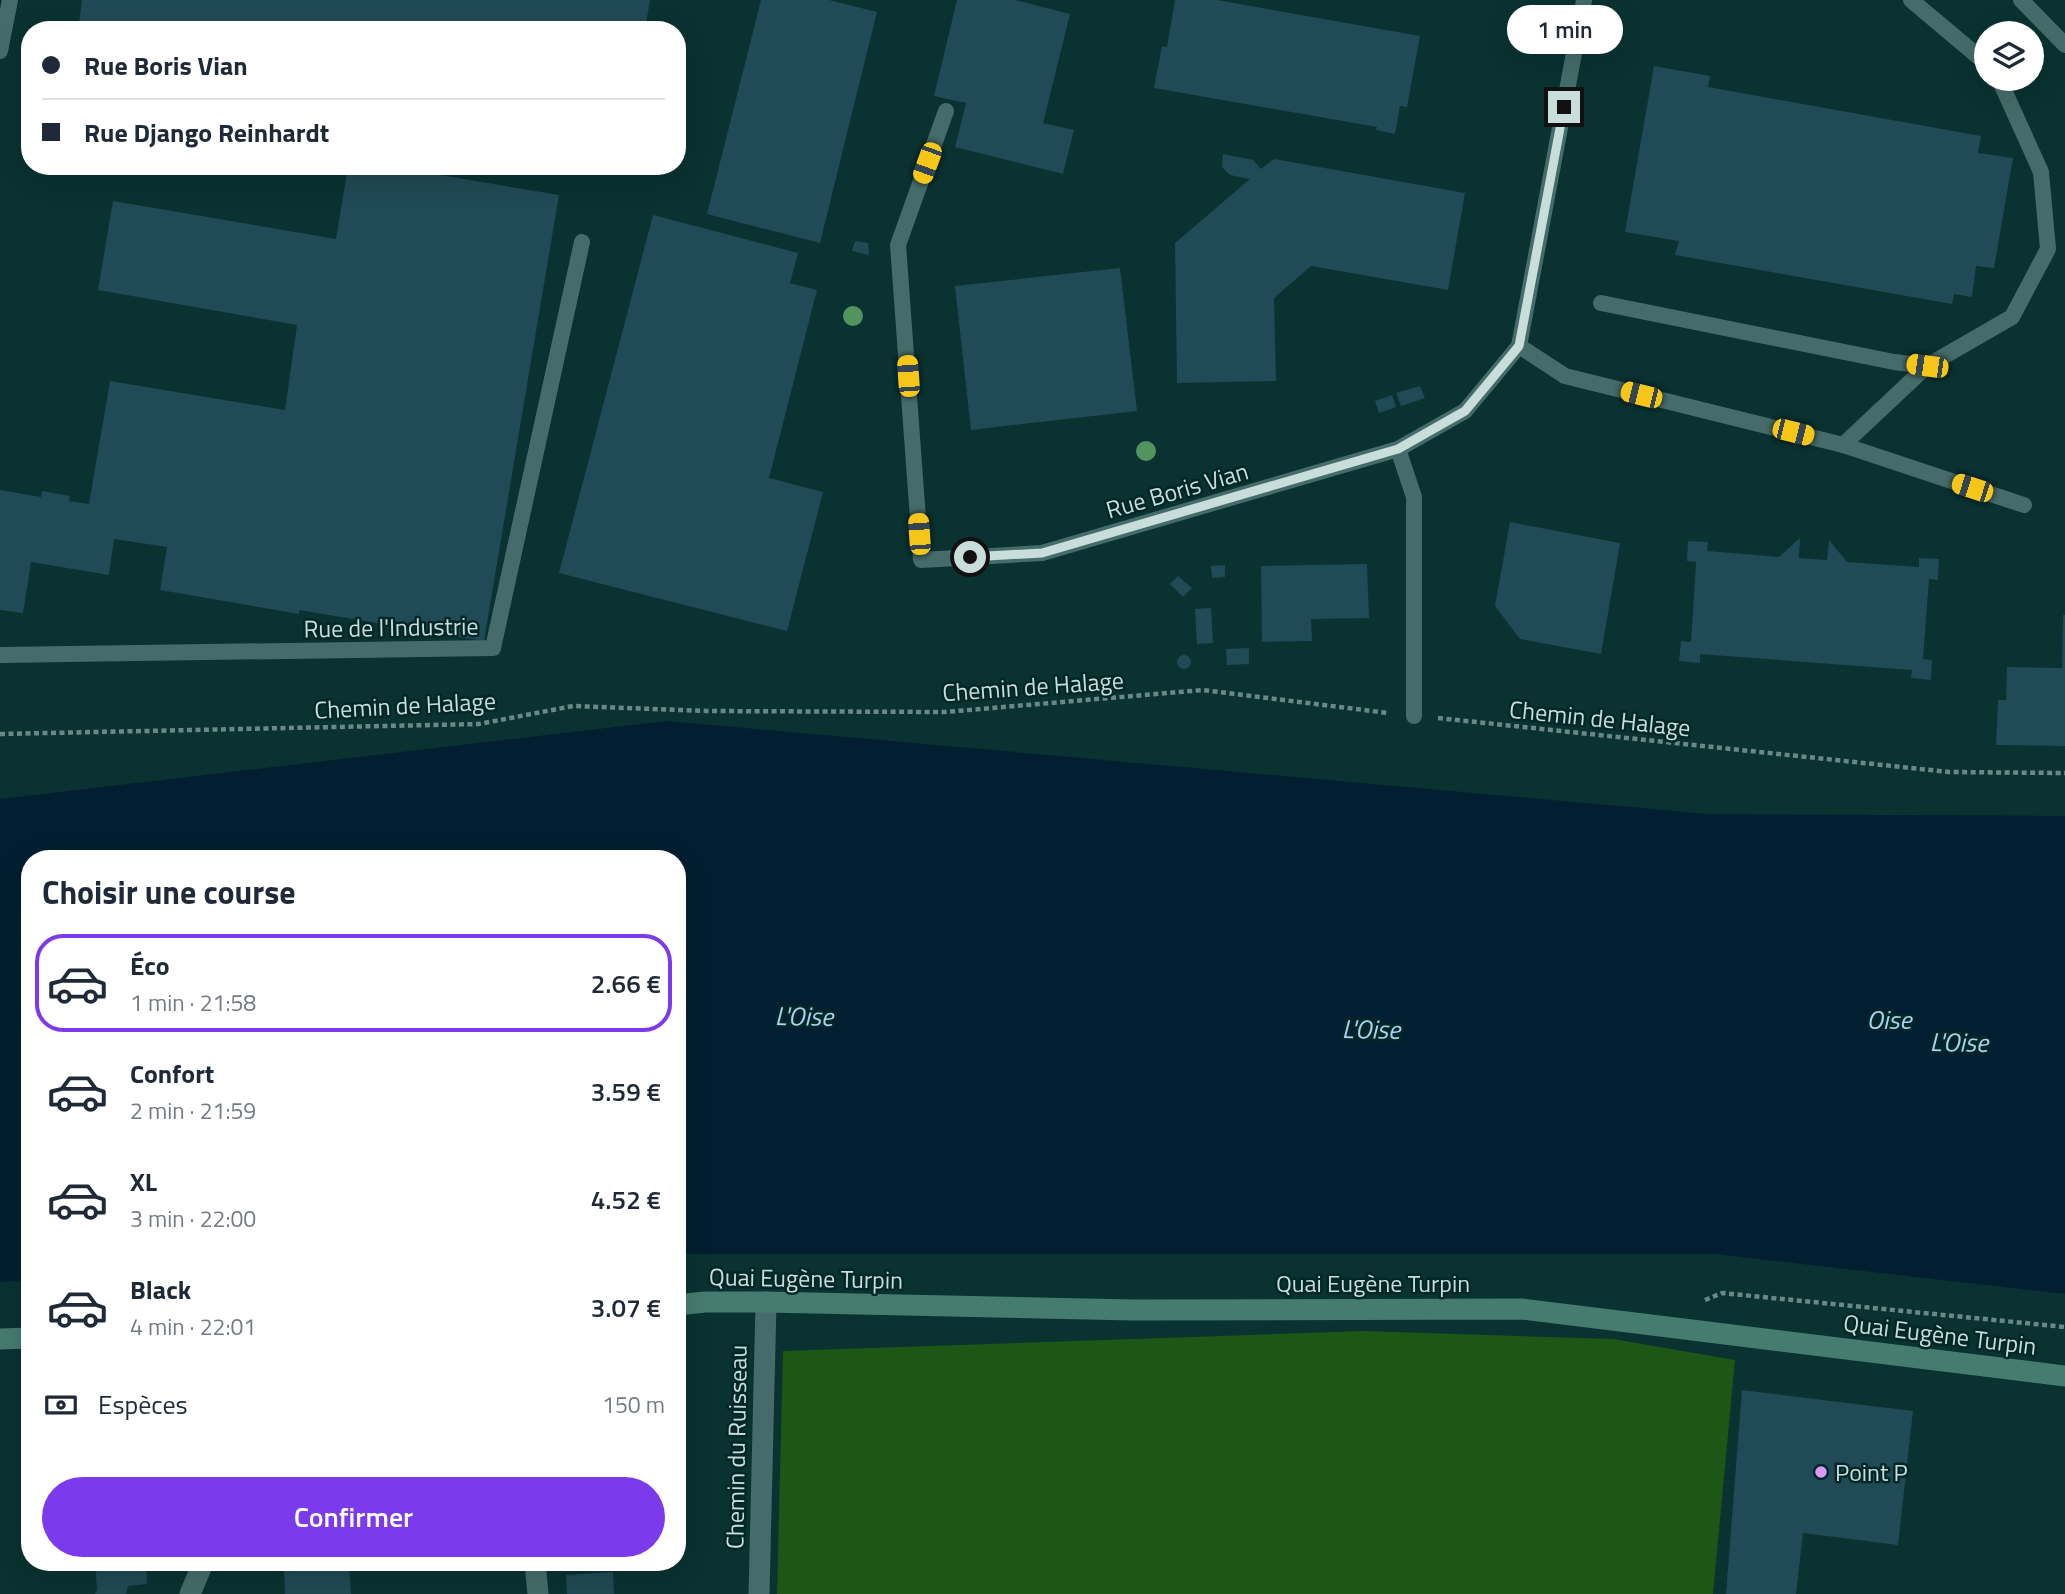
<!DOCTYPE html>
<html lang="fr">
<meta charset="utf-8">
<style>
:root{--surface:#fff;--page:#f6f6f7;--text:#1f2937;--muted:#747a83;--line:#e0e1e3;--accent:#7c3aed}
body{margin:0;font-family:"Titillium Web",sans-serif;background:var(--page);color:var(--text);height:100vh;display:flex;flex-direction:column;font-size:26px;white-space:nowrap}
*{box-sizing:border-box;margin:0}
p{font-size:23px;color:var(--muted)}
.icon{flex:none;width:38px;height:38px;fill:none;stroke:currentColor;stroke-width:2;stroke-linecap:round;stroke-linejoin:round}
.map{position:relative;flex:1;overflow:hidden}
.drawer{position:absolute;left:21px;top:850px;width:665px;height:721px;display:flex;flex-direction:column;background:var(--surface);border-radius:28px;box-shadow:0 7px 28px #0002}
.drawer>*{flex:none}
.banner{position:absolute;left:21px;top:21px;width:665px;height:154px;border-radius:28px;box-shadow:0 7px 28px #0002;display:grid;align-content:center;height:154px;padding:0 21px;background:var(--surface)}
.controls{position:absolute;left:1974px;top:21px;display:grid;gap:14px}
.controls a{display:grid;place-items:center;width:70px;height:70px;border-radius:50%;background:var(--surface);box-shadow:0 7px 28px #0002;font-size:35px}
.end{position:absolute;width:32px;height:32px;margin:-16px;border:9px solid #c9dddb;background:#111;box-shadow:0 0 0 4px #111}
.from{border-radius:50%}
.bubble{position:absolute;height:49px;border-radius:24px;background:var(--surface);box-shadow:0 7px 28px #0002;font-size:23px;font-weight:600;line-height:49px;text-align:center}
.car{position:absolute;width:21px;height:42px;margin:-21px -10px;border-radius:9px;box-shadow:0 0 5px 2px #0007;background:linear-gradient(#f5c518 24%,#345 0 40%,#f5c518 0 76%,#345 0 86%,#f5c518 0)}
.banner b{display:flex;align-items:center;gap:24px;height:66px;font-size:26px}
.banner b+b{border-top:2px solid var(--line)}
.banner i{width:18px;height:18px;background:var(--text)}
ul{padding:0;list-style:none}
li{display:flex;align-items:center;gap:21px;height:98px;margin:0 14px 10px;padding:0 7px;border:4px solid transparent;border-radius:28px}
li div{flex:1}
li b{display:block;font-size:26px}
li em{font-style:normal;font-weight:600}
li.on{border-color:var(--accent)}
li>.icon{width:63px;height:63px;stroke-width:1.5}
h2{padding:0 21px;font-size:32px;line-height:84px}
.pay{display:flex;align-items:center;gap:18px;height:77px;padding:0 21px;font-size:26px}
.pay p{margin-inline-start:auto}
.cta{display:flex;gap:14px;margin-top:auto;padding:14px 21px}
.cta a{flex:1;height:80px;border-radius:42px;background:var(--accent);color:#fff;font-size:28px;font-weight:600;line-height:80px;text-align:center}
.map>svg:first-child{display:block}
.green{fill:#1e5616}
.water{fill:#021f31}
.building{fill:#204a55}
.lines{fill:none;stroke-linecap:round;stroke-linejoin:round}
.path{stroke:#6a8887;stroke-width:4.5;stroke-dasharray:5 3.5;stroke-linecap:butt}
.lane{stroke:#456c6a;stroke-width:16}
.street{stroke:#456c6a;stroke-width:21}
.secondary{stroke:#467b70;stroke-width:21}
.tree{fill:#53935e}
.route{stroke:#c9dddb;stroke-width:9}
.poi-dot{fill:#db99f5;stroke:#002827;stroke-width:2.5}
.labels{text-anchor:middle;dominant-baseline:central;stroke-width:5;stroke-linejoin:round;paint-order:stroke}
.street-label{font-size:24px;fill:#c9dddb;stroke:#002827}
.poi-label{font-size:24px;fill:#c9dddb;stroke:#002827;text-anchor:start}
.water-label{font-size:26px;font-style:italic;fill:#a9d2f1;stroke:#002827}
</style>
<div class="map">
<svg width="2065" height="1594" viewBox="0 0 2065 1594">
<rect width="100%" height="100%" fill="#093231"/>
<path class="green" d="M1363 1331 1613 1339 1735 1360 1713 1594H777L783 1351Z"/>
<path class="water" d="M667 721 1708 814 2065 816V1294L1715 1254H677V859H30V1280L0 1282V799Z"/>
<g class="building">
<path d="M82 0H650L645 30H127L79 22Z"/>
<path d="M761 0H829L877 12 820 243 707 214Z"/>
<path d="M957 0H1015L1070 14 1043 123 1074 130 1063 174 955 147 966 103 934 96Z"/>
<path d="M1175 0H1217L1420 36 1407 107 1400 106 1395 134 1376 130 1377 127 1154 88 1162 46 1167 47Z"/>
<path d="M1654 66 1710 76 1708 87 1981 136 1978 153 2013 158 1994 268 1976 266 1972 297 1954 294 1952 304 1675 255 1679 241 1625 232Z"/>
<path d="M1223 154 1253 160 1261 169 1274 159 1465 193 1448 290 1311 266 1274 298 1276 381 1177 383 1175 243 1250 179 1230 175 1222 167Z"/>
<path d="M348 166H387L559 195 484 641 299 610V614L160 590 167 547 114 539 109 575 31 562 23 613 0 610V490L41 497 42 491 70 496 69 501 89 504 110 381 285 410 297 325 98 290 113 201 336 239Z"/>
<path d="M653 215 798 253 790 283 817 290 769 478 823 492 787 631 559 573Z"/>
<path d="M855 241 868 243 869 255 852 251Z"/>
<path d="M1120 268 1137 411 971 430 955 286Z"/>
<path d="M1420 386 1425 398 1401 406 1396 393Z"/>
<path d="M1392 395 1396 407 1379 413 1375 401Z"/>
<path d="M1510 522 1620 543 1601 654 1520 639 1495 606Z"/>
<path d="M1800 538 1799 558 1827 560 1829 540 1847 562 1919 567V558L1939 559 1938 580 1929 579 1923 659 1932 660 1931 680 1911 678 1912 670 1700 654V663L1679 661 1681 641 1691 642 1696 562 1687 561 1688 541 1708 542 1707 551 1779 557Z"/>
<path d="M1367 564 1369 618 1311 619 1312 641 1262 642 1261 566Z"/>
<path d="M1225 565V577L1212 578 1211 566Z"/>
<path d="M1178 576 1192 588 1183 597 1170 584Z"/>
<path d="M1211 608 1213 643 1197 644 1195 609Z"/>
<path d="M2063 615H2065V746L1996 745 1998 700H2006L2007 667 2062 668Z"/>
<path d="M1249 648V664L1227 665 1226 649Z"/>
<circle cx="1184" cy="662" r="7"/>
<path d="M1742 1390 1913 1411 1898 1545 1803 1533 1796 1594H1726Z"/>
<path d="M677 1493H682L683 1514 677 1515Z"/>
<path d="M95 1563H146L147 1584 128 1586 126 1594H95L97 1590Z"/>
<path d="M297 1563H349L351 1594H285L284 1571 298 1570Z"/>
<path d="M613 1572 614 1594H567L566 1575Z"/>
</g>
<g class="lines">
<g class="path">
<path d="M1438 718 1949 772 2065 773"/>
<path d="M0 734 479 724 573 706 707 711 945 712 1203 690 1388 713"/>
<path d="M1705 1300 1722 1293 2065 1327"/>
</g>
<g class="lane">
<path d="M1911 0 1986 63"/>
<path d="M2021 0 2065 45"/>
<path d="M0 51 10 0"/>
<path d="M946 111 898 245 921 560 1042 553 1398 449 1465 411 1519 346 1565 376 1843 445 2024 505"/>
<path d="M1601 303 1894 362 1927 366"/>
<path d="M1519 346 1584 0"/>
<path d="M1843 445 1927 366 2012 317 2048 249 2041 172 1999 79"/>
<path d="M1398 449 1414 497V716"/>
<path d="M0 655 493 648 582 242"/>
</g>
<g class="street">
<path d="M535 1563 538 1594"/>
<path d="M190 1594 203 1563"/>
<path d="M759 1594 766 1302"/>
</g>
<g class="secondary">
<path d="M677 1305 705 1302H766L1134 1310 1522 1309 2065 1376"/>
<path d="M0 1339 30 1338"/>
</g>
</g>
<g class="tree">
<circle cx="853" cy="316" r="10"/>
<circle cx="1146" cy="451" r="10"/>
</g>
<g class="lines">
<path class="route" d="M970 557 1042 553 1398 449 1465 411 1519 346 1564 107"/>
</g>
<circle class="poi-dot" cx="1821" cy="1472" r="7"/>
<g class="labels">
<g class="street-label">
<text transform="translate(1177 490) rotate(-16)">Rue Boris Vian</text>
<text transform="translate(391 627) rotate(-1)">Rue de l'Industrie</text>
<text transform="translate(1033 686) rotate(-4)">Chemin de Halage</text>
<text transform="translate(405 705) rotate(-3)">Chemin de Halage</text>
<text transform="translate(1600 718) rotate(6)">Chemin de Halage</text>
<text transform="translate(806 1278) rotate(1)">Quai Eugène Turpin</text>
<text x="1373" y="1283">Quai Eugène Turpin</text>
<text transform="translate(1940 1334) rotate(7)">Quai Eugène Turpin</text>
<text transform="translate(736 1447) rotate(-89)">Chemin du Ruisseau</text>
</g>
<g class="poi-label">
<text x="1835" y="1472">Point P</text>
</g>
<g class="water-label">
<text transform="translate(804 1016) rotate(1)">L'Oise</text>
<text x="1889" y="1019">Oise</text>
<text transform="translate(1371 1029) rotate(1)">L'Oise</text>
<text transform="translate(1959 1042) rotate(1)">L'Oise</text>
</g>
</g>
</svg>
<div class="controls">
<a><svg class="icon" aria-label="layers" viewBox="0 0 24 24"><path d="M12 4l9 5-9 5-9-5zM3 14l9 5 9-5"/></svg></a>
</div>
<i class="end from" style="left:970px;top:557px"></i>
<i class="end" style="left:1564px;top:107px"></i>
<div class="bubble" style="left:1507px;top:5px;width:116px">1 min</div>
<i class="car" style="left:927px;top:163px;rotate:200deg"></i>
<i class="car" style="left:1927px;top:366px;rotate:278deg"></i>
<i class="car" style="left:908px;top:376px;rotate:356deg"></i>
<i class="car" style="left:1641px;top:395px;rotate:284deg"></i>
<i class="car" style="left:1793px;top:432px;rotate:104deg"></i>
<i class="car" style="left:1972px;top:488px;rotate:288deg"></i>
<i class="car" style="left:919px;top:534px;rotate:356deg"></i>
<div class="banner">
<b><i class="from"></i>Rue Boris Vian</b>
<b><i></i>Rue Django Reinhardt</b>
</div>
<section class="drawer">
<h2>Choisir une course</h2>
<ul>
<li class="on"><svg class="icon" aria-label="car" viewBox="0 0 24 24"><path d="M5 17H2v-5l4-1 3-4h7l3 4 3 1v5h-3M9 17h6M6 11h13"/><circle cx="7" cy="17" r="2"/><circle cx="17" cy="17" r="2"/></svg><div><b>Éco</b><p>1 min · 21:58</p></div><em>2.66 €</em></li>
<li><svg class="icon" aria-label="car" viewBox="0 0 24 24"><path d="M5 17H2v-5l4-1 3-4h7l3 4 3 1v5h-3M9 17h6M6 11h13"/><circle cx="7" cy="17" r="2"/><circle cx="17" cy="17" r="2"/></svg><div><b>Confort</b><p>2 min · 21:59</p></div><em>3.59 €</em></li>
<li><svg class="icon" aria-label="car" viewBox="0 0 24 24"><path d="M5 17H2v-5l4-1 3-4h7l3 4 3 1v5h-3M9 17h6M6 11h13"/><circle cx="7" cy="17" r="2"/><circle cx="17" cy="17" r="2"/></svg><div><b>XL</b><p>3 min · 22:00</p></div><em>4.52 €</em></li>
<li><svg class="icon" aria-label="car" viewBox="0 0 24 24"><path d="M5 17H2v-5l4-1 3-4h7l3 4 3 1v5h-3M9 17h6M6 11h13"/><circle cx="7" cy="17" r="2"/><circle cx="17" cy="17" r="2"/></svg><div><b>Black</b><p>4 min · 22:01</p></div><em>3.07 €</em></li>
</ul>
<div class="pay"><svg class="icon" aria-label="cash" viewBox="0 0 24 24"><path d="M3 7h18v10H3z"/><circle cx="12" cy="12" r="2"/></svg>Espèces<p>150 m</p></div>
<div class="cta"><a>Confirmer</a></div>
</section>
</div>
